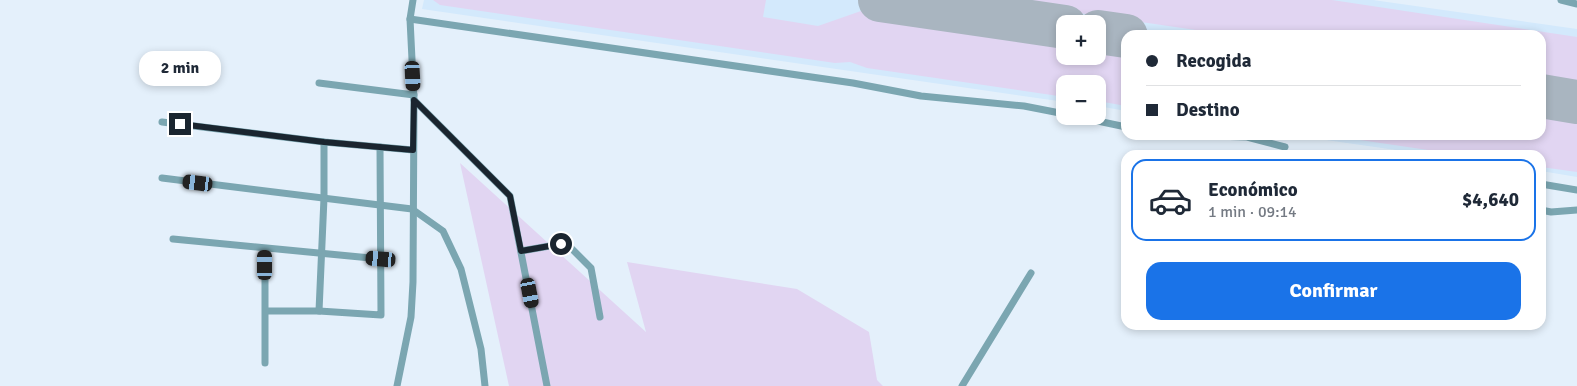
<!DOCTYPE html>
<html lang="es">
<meta charset="utf-8">
<style>
:root{--surface:#fff;--page:#f2f2f3;--text:#1f2937;--muted:#747a83;--line:#e0e1e3;--accent:#1a73e8}
body{margin:0;font-family:Signika,sans-serif;background:var(--page);color:var(--text);height:100vh;display:flex;flex-direction:column;font-size:19px;white-space:nowrap}
*{box-sizing:border-box;margin:0}
p{font-size:16px;color:var(--muted)}
.icon{flex:none;width:28px;height:28px;fill:none;stroke:currentColor;stroke-width:2;stroke-linecap:round;stroke-linejoin:round}
.map{position:relative;flex:1;overflow:hidden}
.details{position:absolute;left:1121px;top:150px;width:425px;height:180px;display:flex;flex-direction:column;background:var(--surface);border-radius:15px;box-shadow:0 2px 8px #0003}
.details>*{flex:none}
.guide{position:absolute;left:1121px;top:30px;width:425px;height:110px;border-radius:15px;box-shadow:0 2px 8px #0003;display:grid;align-content:center;height:110px;padding:0 25px;background:var(--surface)}
.buttons{position:absolute;left:1056px;top:15px;display:grid;gap:10px}
.buttons a{display:grid;place-items:center;width:50px;height:50px;border-radius:10px;background:var(--surface);box-shadow:0 2px 8px #0003;font-size:25px}
.end{position:absolute;width:22px;height:22px;margin:-11px;border:6px solid #1a252f;background:#fff;box-shadow:0 0 0 2px #fff}
.from{border-radius:50%}
.bubble{position:absolute;height:35px;border-radius:15px;background:var(--surface);box-shadow:0 2px 8px #0003;font-size:16px;font-weight:700;line-height:35px;text-align:center}
.car{position:absolute;width:15px;height:30px;margin:-15px -8px;border-radius:6px;box-shadow:0 0 4px 1px #0007;background:linear-gradient(#222 24%,#8ab4d8 0 40%,#222 0 76%,#8ab4d8 0 86%,#222 0)}
.guide b{display:flex;align-items:center;gap:18px;height:48px;font-size:19px}
.guide b+b{border-top:1px solid var(--line)}
.guide i{width:12px;height:12px;background:var(--text)}
ul{padding:9px 0 0;list-style:none}
li{display:flex;align-items:center;gap:15px;height:82px;margin:0 10px 8px;padding:0 15px;border:2px solid transparent;border-radius:15px}
li div{flex:1}
li b{display:block;font-size:19px}
li em{font-style:normal;font-weight:700}
li.selected{border-color:var(--accent)}
li>.icon{width:45px;height:45px;stroke-width:1.5}
.action{display:flex;gap:10px;margin-top:auto;padding:10px 25px}
.action a{flex:1;height:58px;border-radius:15px;background:var(--accent);color:#fff;font-size:20px;font-weight:700;line-height:58px;text-align:center}
.map>svg:first-child{display:block}
.built{fill:#d3e9fc;fill-rule:evenodd}
.green{fill:#e1d5f2}
.lines{fill:none;stroke-linecap:round;stroke-linejoin:round}
.runway{stroke:#a9b5c0;stroke-width:44}
.minor{stroke:#7ba6b1;stroke-width:7}
.route{stroke:#1a252f;stroke-width:6}
</style>
<div class="map">
<svg width="1577" height="386" viewBox="0 0 1577 386">
<rect width="100%" height="100%" fill="#e4f0fb"/>
<path class="built" d="M424 0H1373L1577 29V177L1541 171V155H1431L1291 135H1541V35H1126V111L1098 106V84H1065V102L422 9ZM1065 24H1098V56H1065Z"/>
<g class="green">
<path d="M433 0H766L763 17 818 26 861 11 1065 41V56H1098V46L1126 50V106L1098 101V84H1065V97L867 68 850 62 835 63 440 5Z"/>
<path d="M990 0H1332L1577 37V86L1541 80V35H1230Z"/>
<path d="M1541 110 1577 115V172L1541 167V155H1462L1326 135H1541Z"/>
<path d="M460 163 646 332 627 262 797 289 869 332 877 380 883 386H509Z"/>
</g>
<g class="lines">
<g class="runway">
<path d="M880 0 1065 27"/>
<path d="M1098 32 1126 36"/>
<path d="M1541 96 1577 102"/>
</g>
<g class="minor">
<path d="M1561 0 1577 4"/>
<path d="M410 19 853 83 921 96 1024 106 1065 114"/>
<path d="M319 83 414 95"/>
<path d="M414 100 510 196 547 386"/>
<path d="M1074 116 1126 127"/>
<path d="M162 122 324 142 413 150"/>
<path d="M1179 135 1247 137 1285 147"/>
<path d="M162 178 412 209 443 231 461 269 481 349 485 386"/>
<path d="M1541 184 1577 190"/>
<path d="M1541 210 1551 212 1577 210"/>
<path d="M173 239 381 259"/>
<path d="M521 251 561 244 570 247 591 268 600 317"/>
<path d="M266 311H319L381 315 380 147"/>
<path d="M319 311 324 198V142"/>
<path d="M265 363V250"/>
<path d="M397 386 411 317 413 282 414 100 410 19 413 0"/>
<path d="M962 386 1031 273"/>
</g>
</g>
<g class="lines">
<path class="route" d="M180 124 324 142 413 150 414 100 510 196 521 251 561 244"/>
</g>
</svg>
<div class="buttons">
<a>+</a>
<a>−</a>
</div>
<i class="end from" style="left:561px;top:244px"></i>
<i class="end" style="left:180px;top:124px"></i>
<div class="bubble" style="left:139px;top:51px;width:82px">2 min</div>
<i class="car" style="left:413px;top:76px;rotate:177deg"></i>
<i class="car" style="left:198px;top:183px;rotate:277deg"></i>
<i class="car" style="left:381px;top:259px;rotate:275deg"></i>
<i class="car" style="left:265px;top:265px;rotate:0deg"></i>
<i class="car" style="left:530px;top:293px;rotate:169deg"></i>
<div class="guide">
<b><i class="from"></i>Recogida</b>
<b><i></i>Destino</b>
</div>
<section class="details">
<ul>
<li class="selected"><svg class="icon" aria-label="car" viewBox="0 0 24 24"><path d="M5 17H2v-5l4-1 3-4h7l3 4 3 1v5h-3M9 17h6M6 11h13"/><circle cx="7" cy="17" r="2"/><circle cx="17" cy="17" r="2"/></svg><div><b>Económico</b><p>1 min · 09:14</p></div><em>$4,640</em></li>
</ul>
<div class="action"><a>Confirmar</a></div>
</section>
</div>
